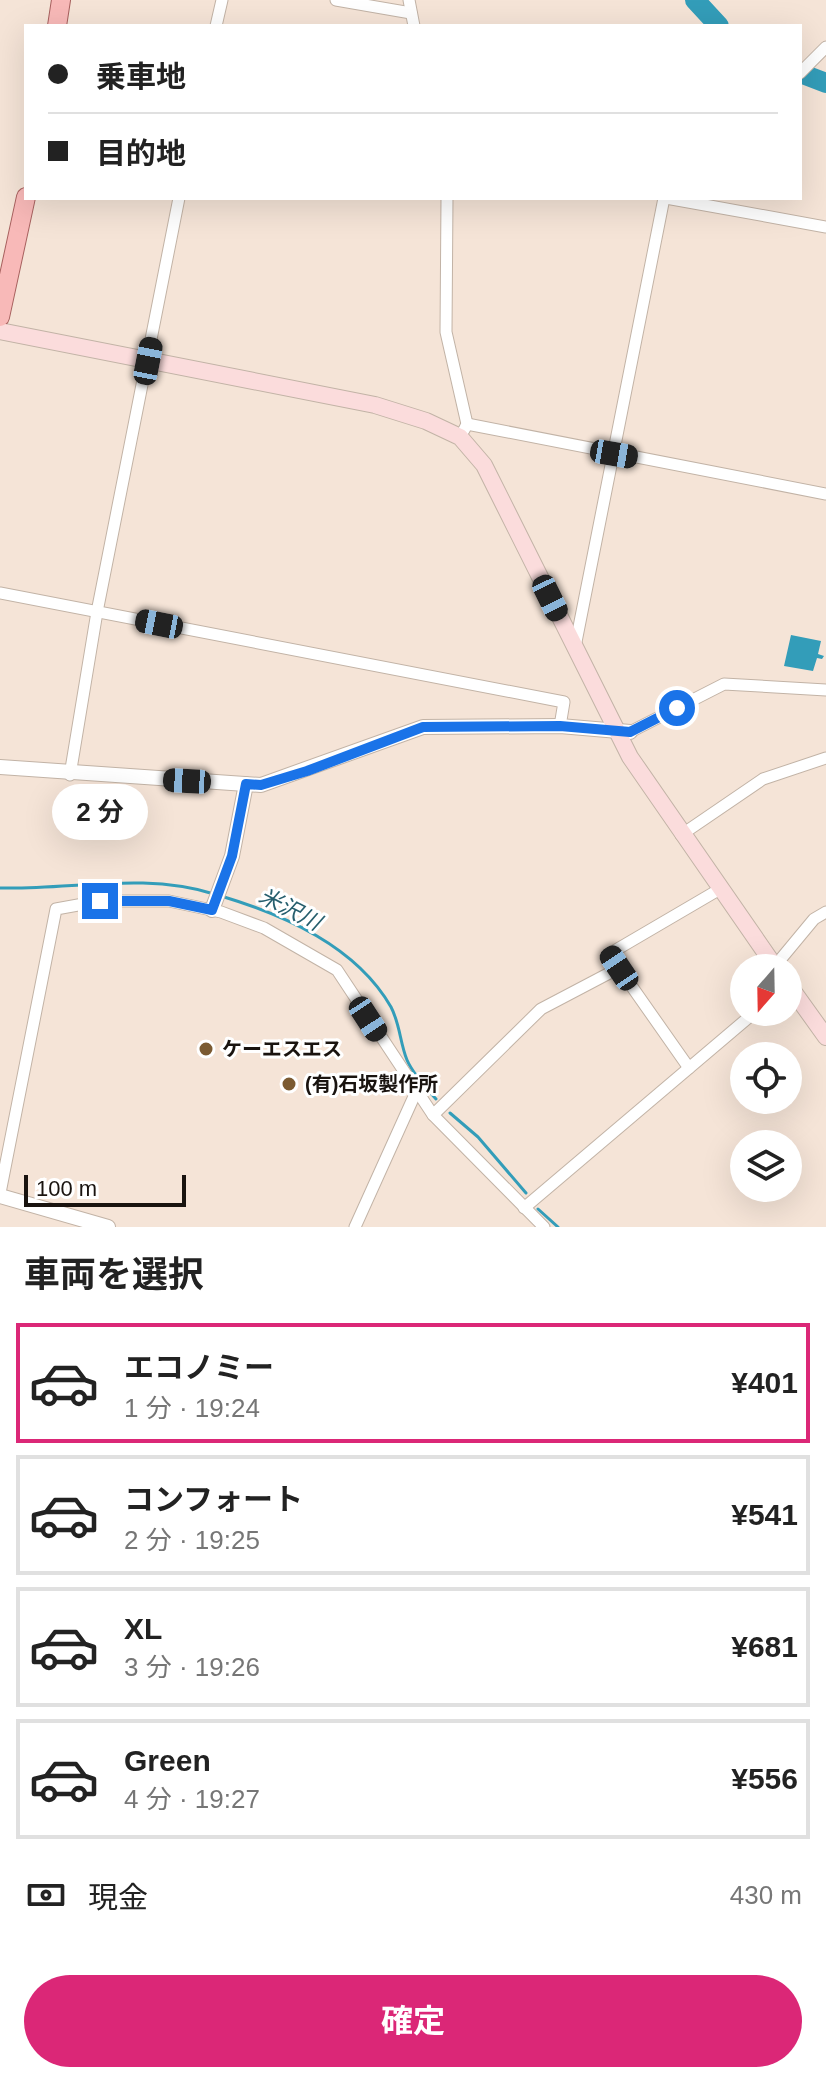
<!DOCTYPE html>
<html lang="ja">
<meta charset="utf-8">
<style>
:root{--surface:#fff;--page:#f2f2f2;--text:#222;--muted:#767676;--line:#e0e0e0;--accent:#db2777}
body{margin:0;font-family:Helvetica,"Noto Sans JP",sans-serif;background:var(--page);color:var(--text);height:100vh;display:flex;flex-direction:column;font-size:30px;white-space:nowrap}
*{box-sizing:border-box;margin:0}
p{font-size:26px;color:var(--muted)}
.icon{flex:none;width:44px;height:44px;fill:none;stroke:currentColor;stroke-width:2;stroke-linecap:round;stroke-linejoin:round}
.map{position:relative;height:1227px;overflow:hidden}
.details{display:flex;flex-direction:column;background:var(--surface);flex:1}
.details>*{flex:none}
.hud{position:absolute;left:24px;top:24px;width:778px;height:176px;border-radius:0px;box-shadow:0 8px 32px #0002;display:grid;align-content:center;height:176px;padding:0 24px;background:var(--surface)}
.needle{width:52px;rotate:200deg}
.controls{position:absolute;left:730px;top:954px;display:grid;gap:16px}
.controls a{display:grid;place-items:center;width:72px;height:72px;border-radius:50%;background:var(--surface);box-shadow:0 8px 32px #0002;font-size:40px}
.scale{position:absolute;left:24px;bottom:20px;width:162px;box-sizing:border-box;padding-left:8px;border:4px solid #19130f;border-top:0;font-size:22px;line-height:28px;white-space:nowrap;color:#19130f;-webkit-text-stroke:6px #fff;paint-order:stroke}
.end{position:absolute;width:36px;height:36px;margin:-18px;border:10px solid #1a73e8;background:#fff;box-shadow:0 0 0 4px #fff}
.from{border-radius:50%}
.bubble{position:absolute;height:56px;border-radius:28px;background:var(--surface);box-shadow:0 8px 32px #0002;font-size:26px;font-weight:700;line-height:56px;text-align:center}
.car{position:absolute;width:24px;height:48px;margin:-24px -12px;border-radius:10px;box-shadow:0 0 6px 2px #0007;background:linear-gradient(#222 24%,#8ab4d8 0 40%,#222 0 76%,#8ab4d8 0 86%,#222 0)}
.hud b{display:flex;align-items:center;gap:28px;height:76px;font-size:30px}
.hud b+b{border-top:2px solid var(--line)}
.hud i{width:20px;height:20px;background:var(--text)}
ul{padding:0;list-style:none}
li{display:flex;align-items:center;gap:24px;height:120px;margin:0 16px 12px;padding:0 8px;border:4px solid var(--line);border-radius:0px}
li div{flex:1}
li b{display:block;font-size:30px}
li em{font-style:normal;font-weight:700}
li.current{border-color:var(--accent)}
li>.icon{width:72px;height:72px;stroke-width:1.5}
h2{padding:0 24px;font-size:36px;line-height:96px}
.pay{display:flex;align-items:center;gap:20px;height:88px;padding:0 24px;font-size:30px}
.pay p{margin-inline-start:auto}
.cta{display:flex;gap:16px;margin-top:auto;padding:16px 24px}
.cta a{flex:1;height:92px;border-radius:48px;background:var(--accent);color:#fff;font-size:32px;font-weight:700;line-height:92px;text-align:center}
.map>svg:first-child{display:block}
.water{fill:#339db9}
.lines{fill:none;stroke-linecap:round;stroke-linejoin:round}
.stream{stroke:#339db9;stroke-width:3}
.river{stroke:#339db9;stroke-width:20}
.minor-casing{stroke:#c2b3a6;stroke-width:13}
.tertiary-casing{stroke:#c2b3a6;stroke-width:16}
.secondary-casing{stroke:#c2b3a6;stroke-width:18}
.primary-casing{stroke:#a7605e;stroke-width:20}
.minor{stroke:#fff;stroke-width:11}
.tertiary{stroke:#fff;stroke-width:14}
.secondary{stroke:#fbdcdc;stroke-width:16}
.primary{stroke:#f8b9b8;stroke-width:18}
.route{stroke:#1a73e8;stroke-width:10}
.poi-dot{fill:#7b5a31;stroke:#fff;stroke-width:3}
.labels{text-anchor:middle;dominant-baseline:central;stroke-width:6;stroke-linejoin:round;paint-order:stroke}
.poi-label{font-size:20px;font-weight:bold;fill:#19130f;stroke:#fff;text-anchor:start}
.water-label{font-size:22px;font-style:italic;fill:#265e6d;stroke:#fff}
</style>
<div class="map">
<svg width="826" height="1227" viewBox="0 0 826 1227">
<rect width="100%" height="100%" fill="#f5e4d7"/>
<path class="water" d="M791 635 821 641 818 654 824 656 822 659 817 658 813 671 784 666Z"/>
<g class="lines">
<g class="stream">
<path d="M0 888C72 890 143 872 214 894"/>
<path d="M221 896C284 915 356 946 391 1007 400 1024 400 1043 407 1060 413 1074 426 1088 436 1099"/>
<path d="M450 1113 478 1137 526 1193"/>
<path d="M538 1209 558 1227"/>
</g>
<g class="river">
<path d="M695 0 719 26"/>
<path d="M800 73 826 83"/>
</g>
<defs>
<g id="minor">
<path d="M336 0 411 13"/>
<path d="M409 0 414 26"/>
<path d="M216 26 222 0"/>
<path d="M800 73 826 47"/>
<path d="M447 198 446 332 467 424 464 430"/>
<path d="M666 198 826 227"/>
<path d="M467 424 826 494"/>
<path d="M0 593 564 702 560 726"/>
<path d="M575 647 664 198"/>
<path d="M630 732 724 684 826 690"/>
<path d="M70 775 97 612 179 198"/>
<path d="M681 835 763 779 826 758"/>
<path d="M775 966 814 919 826 912"/>
<path d="M689 1068 609 954 720 889"/>
<path d="M433 1115 541 1009 619 968"/>
<path d="M0 1193 56 909 100 901H169L221 912 264 928 337 970 433 1115 544 1227"/>
<path d="M524 1208 755 1012"/>
<path d="M355 1227 416 1092"/>
</g>
<g id="tertiary">
<path d="M0 767 261 785 423 727 560 726 630 732"/>
<path d="M212 910 232 856 246 784"/>
<path d="M0 1196 108 1227"/>
</g>
<g id="secondary">
<path d="M0 331 375 405 426 421 460 437 484 465 630 757 776 968"/>
<path d="M788 984 826 1037"/>
</g>
<g id="primary">
<path d="M57 26 61 0"/>
<path d="M0 317 26 197"/>
</g>
</defs>
<use href="#minor" class="minor-casing"/>
<use href="#tertiary" class="tertiary-casing"/>
<use href="#secondary" class="secondary-casing"/>
<use href="#primary" class="primary-casing"/>
<use href="#minor" class="minor"/>
<use href="#tertiary" class="tertiary"/>
<use href="#secondary" class="secondary"/>
<use href="#primary" class="primary"/>
</g>
<g class="lines">
<path class="route" d="M100 901H169L212 910 232 856 246 784 261 785 307 771 423 727 560 726 630 732 677 708"/>
</g>
<g class="poi-dot">
<circle cx="206" cy="1049" r="8"/>
<circle cx="289" cy="1084" r="8"/>
</g>
<g class="labels">
<g class="poi-label">
<text x="222" y="1049">ケーエスエス</text>
<text x="305" y="1084">(有)石坂製作所</text>
</g>
<g class="water-label">
<text transform="translate(290 909) rotate(27)">米沢川</text>
</g>
</g>
</svg>
<div class="controls">
<a><svg class="needle" viewBox="-14 -14 28 28"><path d="M0-13l5 13h-10z" fill="#e53935"/><path d="M0 13l5-13h-10z" fill="#767676"/></svg></a>
<a><svg class="icon" aria-label="locate" viewBox="0 0 24 24"><circle cx="12" cy="12" r="6"/><path d="M12 2v4M12 18v4M2 12h4M18 12h4"/></svg></a>
<a><svg class="icon" aria-label="layers" viewBox="0 0 24 24"><path d="M12 4l9 5-9 5-9-5zM3 14l9 5 9-5"/></svg></a>
</div>
<div class="scale">100 m</div>
<i class="end from" style="left:677px;top:708px"></i>
<i class="end" style="left:100px;top:901px"></i>
<div class="bubble" style="left:52px;top:784px;width:96px">2 分</div>
<i class="car" style="left:148px;top:361px;rotate:11deg"></i>
<i class="car" style="left:614px;top:454px;rotate:100deg"></i>
<i class="car" style="left:550px;top:598px;rotate:154deg"></i>
<i class="car" style="left:159px;top:624px;rotate:281deg"></i>
<i class="car" style="left:187px;top:781px;rotate:273deg"></i>
<i class="car" style="left:619px;top:968px;rotate:326deg"></i>
<i class="car" style="left:368px;top:1019px;rotate:147deg"></i>
<div class="hud">
<b><i class="from"></i>乗車地</b>
<b><i></i>目的地</b>
</div>
</div>
<section class="details">
<h2>車両を選択</h2>
<ul>
<li class="current"><svg class="icon" aria-label="car" viewBox="0 0 24 24"><path d="M5 17H2v-5l4-1 3-4h7l3 4 3 1v5h-3M9 17h6M6 11h13"/><circle cx="7" cy="17" r="2"/><circle cx="17" cy="17" r="2"/></svg><div><b>エコノミー</b><p>1 分 · 19:24</p></div><em>¥401</em></li>
<li><svg class="icon" aria-label="car" viewBox="0 0 24 24"><path d="M5 17H2v-5l4-1 3-4h7l3 4 3 1v5h-3M9 17h6M6 11h13"/><circle cx="7" cy="17" r="2"/><circle cx="17" cy="17" r="2"/></svg><div><b>コンフォート</b><p>2 分 · 19:25</p></div><em>¥541</em></li>
<li><svg class="icon" aria-label="car" viewBox="0 0 24 24"><path d="M5 17H2v-5l4-1 3-4h7l3 4 3 1v5h-3M9 17h6M6 11h13"/><circle cx="7" cy="17" r="2"/><circle cx="17" cy="17" r="2"/></svg><div><b>XL</b><p>3 分 · 19:26</p></div><em>¥681</em></li>
<li><svg class="icon" aria-label="car" viewBox="0 0 24 24"><path d="M5 17H2v-5l4-1 3-4h7l3 4 3 1v5h-3M9 17h6M6 11h13"/><circle cx="7" cy="17" r="2"/><circle cx="17" cy="17" r="2"/></svg><div><b>Green</b><p>4 分 · 19:27</p></div><em>¥556</em></li>
</ul>
<div class="pay"><svg class="icon" aria-label="cash" viewBox="0 0 24 24"><path d="M3 7h18v10H3z"/><circle cx="12" cy="12" r="2"/></svg>現金<p>430 m</p></div>
<div class="cta"><a>確定</a></div>
</section>
